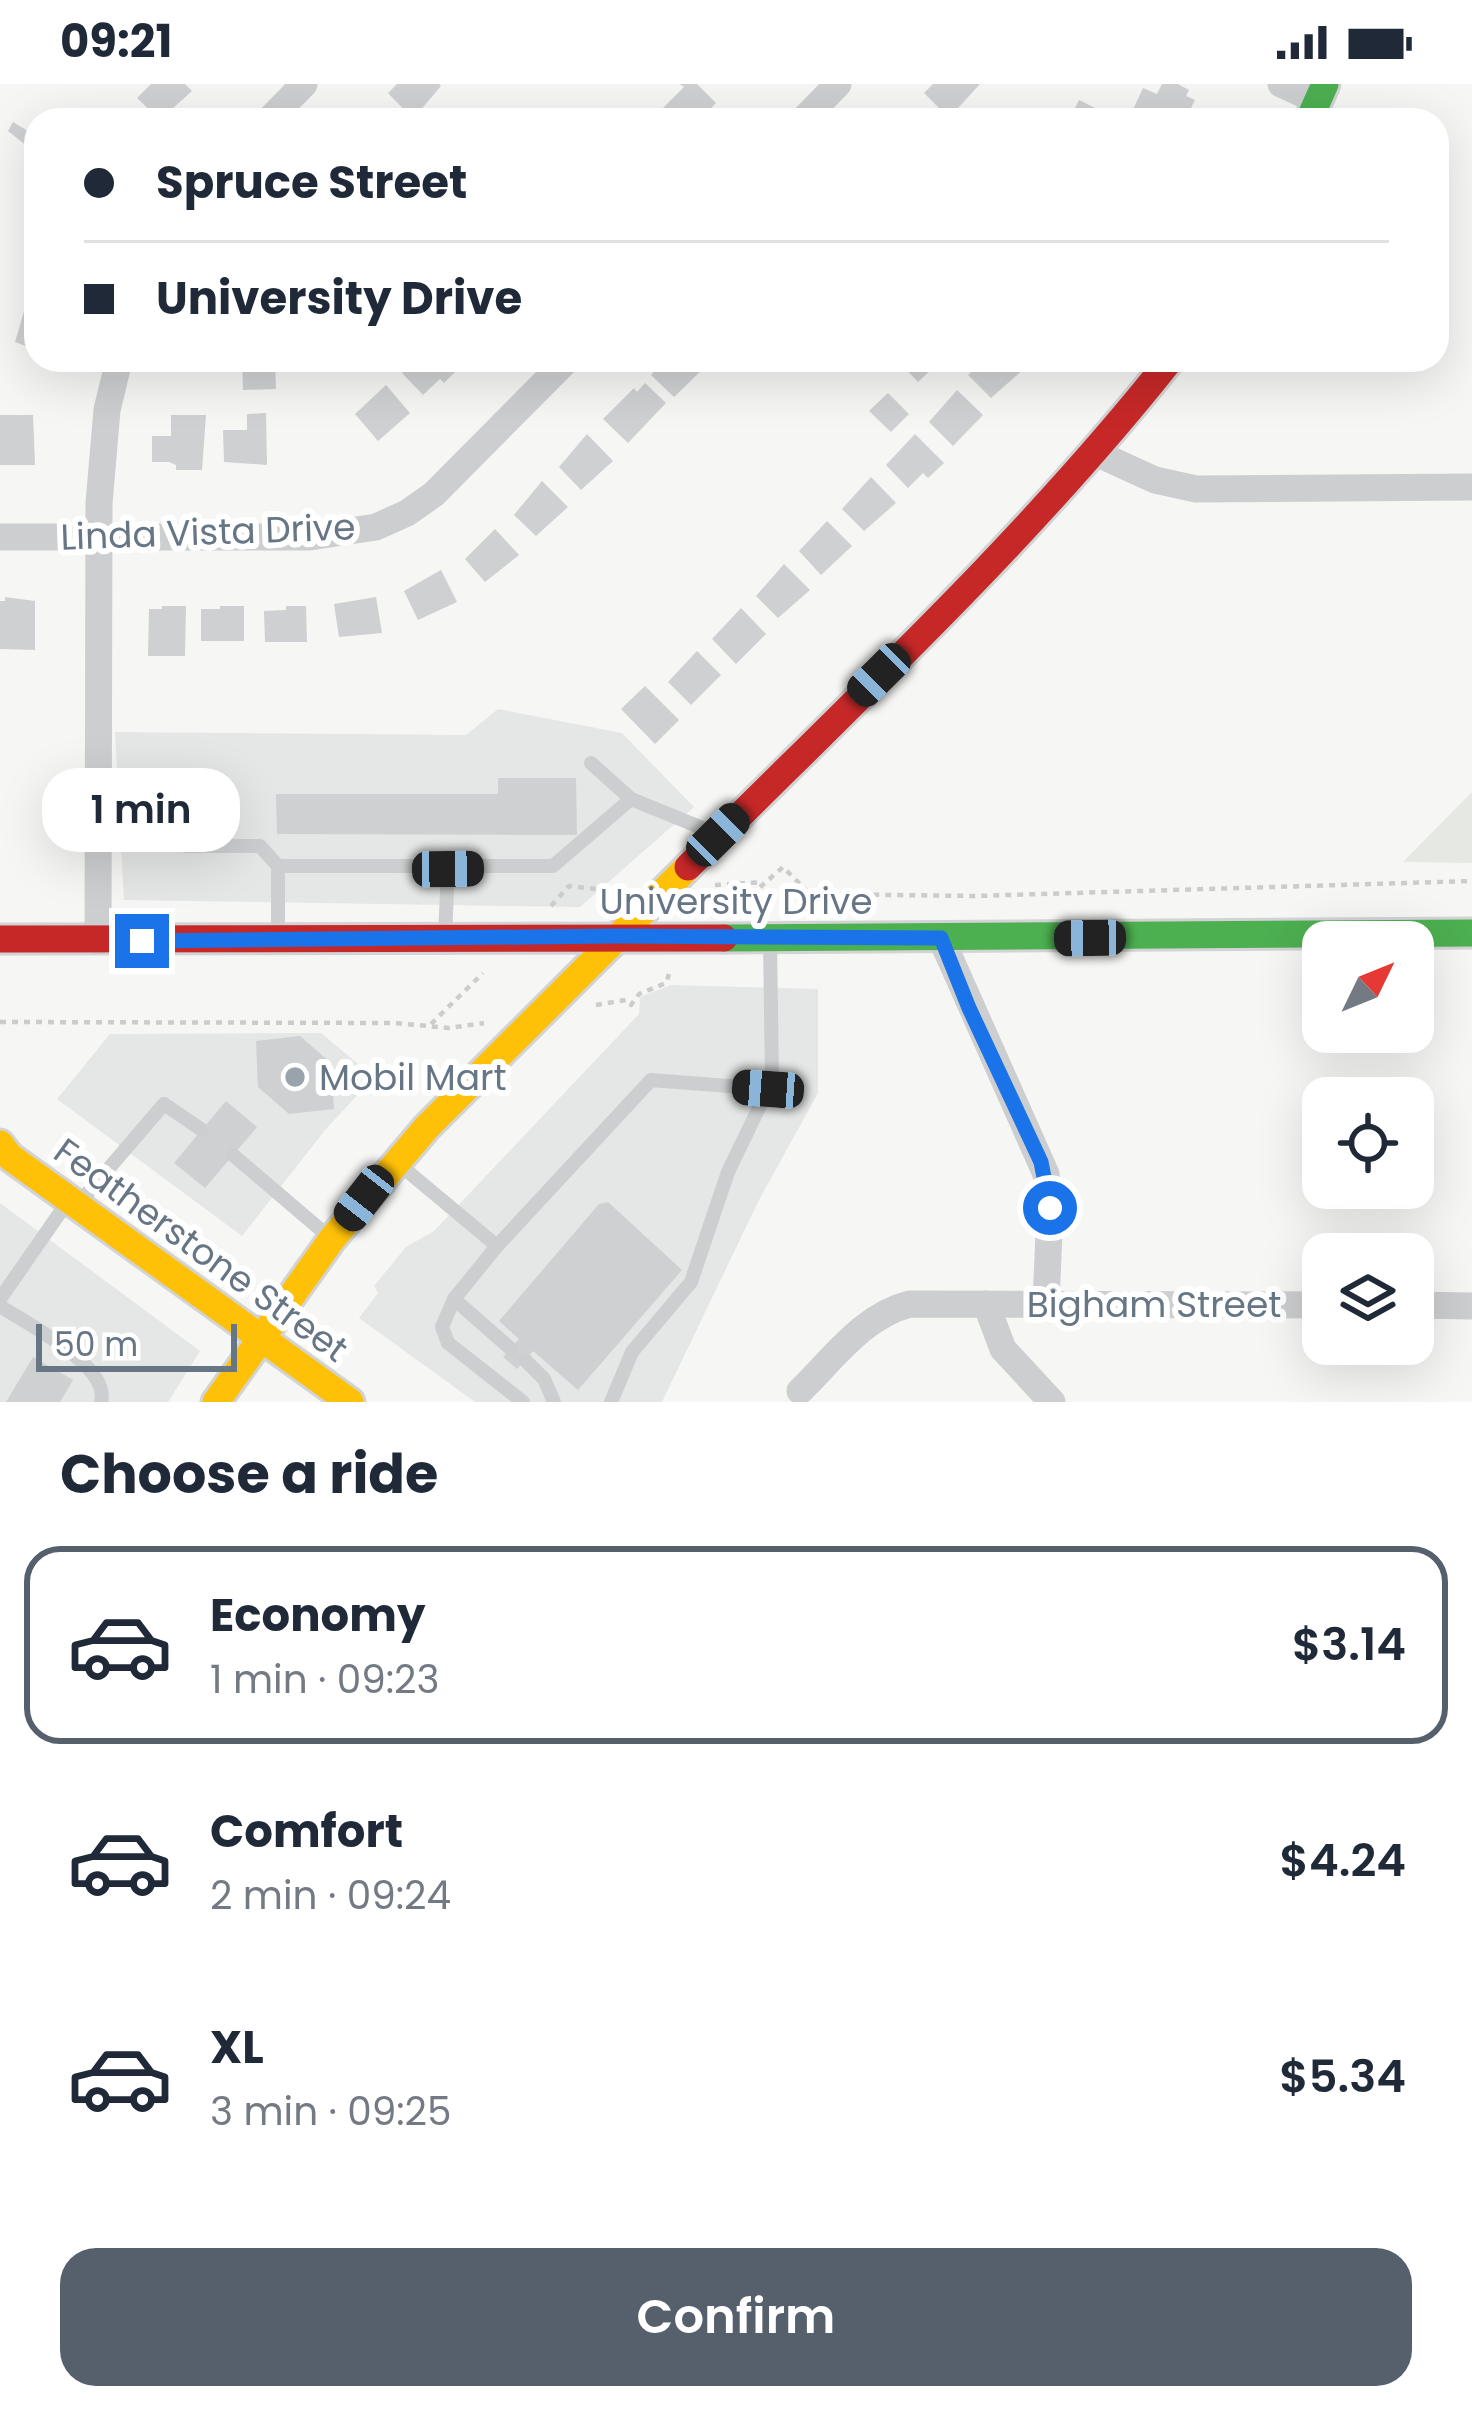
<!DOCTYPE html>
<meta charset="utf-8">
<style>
:root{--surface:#fff;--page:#f2f2f3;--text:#1f2937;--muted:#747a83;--line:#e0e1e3;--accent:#56606c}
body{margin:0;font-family:Poppins,sans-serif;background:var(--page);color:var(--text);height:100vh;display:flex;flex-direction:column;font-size:45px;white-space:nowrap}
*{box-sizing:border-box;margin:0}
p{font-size:39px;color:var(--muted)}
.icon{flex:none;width:66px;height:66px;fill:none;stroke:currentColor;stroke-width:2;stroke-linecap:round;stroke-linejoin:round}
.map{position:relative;height:1318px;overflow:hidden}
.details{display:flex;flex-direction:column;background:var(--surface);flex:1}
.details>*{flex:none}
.guide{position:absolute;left:24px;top:24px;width:1425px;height:264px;border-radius:36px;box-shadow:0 12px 48px #0002;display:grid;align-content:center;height:264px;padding:0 60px;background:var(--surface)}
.needle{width:78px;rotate:47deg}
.tools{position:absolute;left:1302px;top:837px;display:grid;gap:24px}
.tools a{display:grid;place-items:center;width:132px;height:132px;border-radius:24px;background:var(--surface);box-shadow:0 12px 48px #0002;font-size:60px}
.scale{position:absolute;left:36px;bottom:30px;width:201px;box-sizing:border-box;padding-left:12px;border:6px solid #677685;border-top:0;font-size:33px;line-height:42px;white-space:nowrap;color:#677685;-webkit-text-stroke:9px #fff;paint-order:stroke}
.end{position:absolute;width:54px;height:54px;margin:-27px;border:15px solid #1a73e8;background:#fff;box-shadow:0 0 0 6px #fff}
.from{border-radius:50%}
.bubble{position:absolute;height:84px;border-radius:36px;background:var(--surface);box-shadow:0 12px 48px #0002;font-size:39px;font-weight:600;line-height:84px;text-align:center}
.car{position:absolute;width:36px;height:72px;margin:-36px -18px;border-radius:15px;box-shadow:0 0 9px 3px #0007;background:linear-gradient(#222 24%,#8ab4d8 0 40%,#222 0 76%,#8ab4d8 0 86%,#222 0)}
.guide b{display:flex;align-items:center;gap:42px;height:114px;font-size:45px}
.guide b+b{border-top:3px solid var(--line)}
.guide i{width:30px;height:30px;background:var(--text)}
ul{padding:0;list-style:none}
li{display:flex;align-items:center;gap:36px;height:198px;margin:0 24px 18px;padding:0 36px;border:6px solid transparent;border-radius:36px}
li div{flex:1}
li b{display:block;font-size:45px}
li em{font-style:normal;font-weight:600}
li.current{border-color:var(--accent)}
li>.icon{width:108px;height:108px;stroke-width:1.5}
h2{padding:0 60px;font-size:54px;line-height:144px}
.cta{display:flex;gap:24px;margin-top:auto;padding:24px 60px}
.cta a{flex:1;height:138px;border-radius:36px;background:var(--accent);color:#fff;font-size:48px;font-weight:600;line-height:138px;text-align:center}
.status{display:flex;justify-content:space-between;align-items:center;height:84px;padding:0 60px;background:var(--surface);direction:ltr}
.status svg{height:33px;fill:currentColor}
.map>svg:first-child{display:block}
.built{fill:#e5e6e6}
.green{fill:#e6e9e3}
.building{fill:#ced0d1}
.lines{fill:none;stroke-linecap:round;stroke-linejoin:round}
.fast-casing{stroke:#d2d3d4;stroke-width:33}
.slow-casing{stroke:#d2d3d4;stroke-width:33}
.jam-casing{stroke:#d2d3d4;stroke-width:33}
.path{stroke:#cbcccb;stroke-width:4.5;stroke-dasharray:6 6;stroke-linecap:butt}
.lane{stroke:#cccecf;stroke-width:14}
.street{stroke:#cccecf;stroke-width:27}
.fast{stroke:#4caf50;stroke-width:27}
.slow{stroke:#ffc107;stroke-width:27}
.jam{stroke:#c62828;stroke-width:27}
.route{stroke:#1a73e8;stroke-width:15}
.poi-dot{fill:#99a3ac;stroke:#fff;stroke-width:4.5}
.labels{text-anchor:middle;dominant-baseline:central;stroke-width:12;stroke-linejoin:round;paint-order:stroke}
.street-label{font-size:36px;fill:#677685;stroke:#fff}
.poi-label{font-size:36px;fill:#677685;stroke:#fff;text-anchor:start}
</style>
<div class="status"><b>09:21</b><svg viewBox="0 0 49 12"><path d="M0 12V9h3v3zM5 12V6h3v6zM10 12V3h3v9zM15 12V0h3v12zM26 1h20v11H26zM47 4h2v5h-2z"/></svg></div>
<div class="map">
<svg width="1472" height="1318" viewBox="0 0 1472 1318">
<rect width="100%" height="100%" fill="#f6f6f5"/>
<g class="built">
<path d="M498 625 622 649 694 723 580 823 124 816 115 648 466 651Z"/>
<path d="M671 901 818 905V1009L759 1116 662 1318H475L359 1234 378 1209 374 1202 406 1163 434 1147 639 930 640 913Z"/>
<path d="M321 949 374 993 326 1045 242 1152 57 1015 110 950Z"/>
<path d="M0 1119 200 1267 168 1318H0Z"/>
</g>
<path class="green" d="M1472 708V779L1403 778Z"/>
<g class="building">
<path d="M151 0H185L192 7 160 36 137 14Z"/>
<path d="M397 0H439L441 2 413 35 388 9Z"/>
<path d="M680 0H697L716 19 700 36H673L662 25 684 3Z"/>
<path d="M933 0H980L949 34 924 9Z"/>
<path d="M1162 0H1178L1189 6 1186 12 1195 16 1186 34 1137 36 1130 32 1143 4 1157 10Z"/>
<path d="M1079 16 1107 30 1104 36H1069Z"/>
<path d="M13 38 36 52 32 66 8 47Z"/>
<path d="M27 217 36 220V266L15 258Z"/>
<path d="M242 276H275L276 305 243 306Z"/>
<path d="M408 276H448L458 285 444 299 440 295 423 311 402 289 411 280Z"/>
<path d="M665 276H697L705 283 674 313 651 291Z"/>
<path d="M901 276H933L937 280 918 298 899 278Z"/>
<path d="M977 276H1015L1024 285 991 314 968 291 977 282 974 279Z"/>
<path d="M645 299 666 319 628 359 603 335 634 304 637 308Z"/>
<path d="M386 301 410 329 378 357 355 330Z"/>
<path d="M957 306 983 331 953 362 929 338Z"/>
<path d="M888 309 909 330 891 348 869 327Z"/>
<path d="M266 329 267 381 224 378 223 346H247V330Z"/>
<path d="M0 331H33L35 381H0Z"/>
<path d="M171 331H206L202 386H176V381L169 378H152V352H171Z"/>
<path d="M587 350 613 377 581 406 559 383Z"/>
<path d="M915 350 944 379 928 394 923 389 908 404 886 381Z"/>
<path d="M871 393 896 419 864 447 842 425Z"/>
<path d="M542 397 568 423 536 452 514 431Z"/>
<path d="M827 437 852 462 821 491 799 467Z"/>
<path d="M495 445 519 471 485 498 465 475Z"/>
<path d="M784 480 810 506 778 534 756 512Z"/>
<path d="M441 486 457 518 418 536 404 507Z"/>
<path d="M5 513 35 517V566L0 565V517H5Z"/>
<path d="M376 513 382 549 339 553 334 520Z"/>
<path d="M162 522H186L185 572H148L149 525H162Z"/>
<path d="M220 522H244V557H201V525H220Z"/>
<path d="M286 522H306L307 558H265L264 527 286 526Z"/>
<path d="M741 524 766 550 736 580 712 555Z"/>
<path d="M697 567 721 591 691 621 668 598Z"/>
<path d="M645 602 679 636 655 660 621 625Z"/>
<path d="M498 694H576L577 751 277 750 276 710H498Z"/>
<path d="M300 952 331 979 334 1025 289 1030 258 1003 256 957Z"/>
<path d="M226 1017 257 1043 205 1104 174 1079Z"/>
<path d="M608 1118 682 1186 578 1306 533 1267 517 1285 503 1273 519 1255 499 1237 599 1120Z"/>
<path d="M33 1273 73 1296 60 1318H6Z"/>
</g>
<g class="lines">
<defs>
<g id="fast">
<path d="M1309 36 1325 0"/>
<path d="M724 854 1472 849"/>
</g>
<g id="slow">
<path d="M0 1060 10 1073 350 1318"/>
<path d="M216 1318 332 1155 427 1043 688 783"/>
</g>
<g id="jam">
<path d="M688 783C853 618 1025 459 1170 276"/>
<path d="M0 855 724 854"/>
</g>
</defs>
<use href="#fast" class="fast-casing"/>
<use href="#slow" class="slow-casing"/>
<use href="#jam" class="jam-casing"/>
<g class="path">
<path d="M715 801 763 798"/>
<path d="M742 819 783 783 810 810 975 812 1472 797"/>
<path d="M551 822 569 802 614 807"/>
<path d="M596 921 626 916 631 921 639 910 666 899 669 890"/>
<path d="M0 938 395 939 449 944 484 939"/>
<path d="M431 940 483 889"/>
</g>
<g class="lane">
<path d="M591 679 631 715"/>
<path d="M186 762H260L278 782"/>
<path d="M278 852V782H553L631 715 712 748"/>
<path d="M445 852 448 785"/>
<path d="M233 1071 328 1152"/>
<path d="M400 1081 497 1162 651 996 768 1005 772 996 770 856"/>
<path d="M80 1118 164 1020 202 1046"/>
<path d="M497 1162 454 1215 442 1243 448 1259 523 1318"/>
<path d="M0 1215 66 1120"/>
<path d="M454 1215 511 1265"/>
<path d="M0 1222C27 1240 111 1282 101 1318"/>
<path d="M525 1276 544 1295 554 1318"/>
<path d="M611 1318 632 1268 691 1198 728 1088 768 1005"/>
</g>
<g class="street">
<path d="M1281 0 1318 17"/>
<path d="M269 36 304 0"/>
<path d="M803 36 838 0"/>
<path d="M1096 369 1155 396 1196 405 1472 403"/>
<path d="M0 453H310L376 443 407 429 434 410 567 276"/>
<path d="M941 854 1046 1090 1050 1125 1046 1220"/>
<path d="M98 857 99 419 107 326 119 276"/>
<path d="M986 1220 1003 1265 1052 1318"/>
<path d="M1413 1221 1472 1222"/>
<path d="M800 1307C833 1275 864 1231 910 1220L1323 1221"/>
</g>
<use href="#fast" class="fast"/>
<use href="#slow" class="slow"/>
<use href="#jam" class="jam"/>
</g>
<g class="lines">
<path class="route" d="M142 857 616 852 941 854 969 924 1041 1078 1050 1124"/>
</g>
<circle class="poi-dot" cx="295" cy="993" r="12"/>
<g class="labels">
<g class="street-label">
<text transform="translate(208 448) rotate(-2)">Linda Vista Drive</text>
<text x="736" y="817">University Drive</text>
<text transform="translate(201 1166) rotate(36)">Featherstone Street</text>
<text x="1154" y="1220">Bigham Street</text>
</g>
<g class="poi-label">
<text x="319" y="993">Mobil Mart</text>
</g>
</g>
</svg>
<div class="tools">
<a><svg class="needle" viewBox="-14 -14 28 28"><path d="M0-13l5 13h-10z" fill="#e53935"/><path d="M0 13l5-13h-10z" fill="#747a83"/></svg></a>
<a><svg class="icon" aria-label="locate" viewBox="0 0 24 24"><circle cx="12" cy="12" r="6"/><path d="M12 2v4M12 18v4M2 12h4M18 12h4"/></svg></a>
<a><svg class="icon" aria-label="layers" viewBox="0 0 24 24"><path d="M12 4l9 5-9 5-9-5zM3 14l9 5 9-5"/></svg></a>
</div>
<div class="scale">50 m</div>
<i class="end from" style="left:1050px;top:1124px"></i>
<i class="end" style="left:142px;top:857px"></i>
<div class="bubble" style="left:42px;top:684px;width:198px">1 min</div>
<i class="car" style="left:879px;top:591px;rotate:225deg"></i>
<i class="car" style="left:718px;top:751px;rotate:45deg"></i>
<i class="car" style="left:448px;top:785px;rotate:89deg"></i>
<i class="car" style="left:1090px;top:854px;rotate:269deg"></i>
<i class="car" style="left:768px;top:1005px;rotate:274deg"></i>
<i class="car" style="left:364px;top:1114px;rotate:218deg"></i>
<div class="guide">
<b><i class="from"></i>Spruce Street</b>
<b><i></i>University Drive</b>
</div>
</div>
<section class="details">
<h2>Choose a ride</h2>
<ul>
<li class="current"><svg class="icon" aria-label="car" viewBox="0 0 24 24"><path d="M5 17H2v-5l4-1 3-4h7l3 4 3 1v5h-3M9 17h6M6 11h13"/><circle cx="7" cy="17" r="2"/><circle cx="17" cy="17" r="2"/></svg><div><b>Economy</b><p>1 min · 09:23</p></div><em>$3.14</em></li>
<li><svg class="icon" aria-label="car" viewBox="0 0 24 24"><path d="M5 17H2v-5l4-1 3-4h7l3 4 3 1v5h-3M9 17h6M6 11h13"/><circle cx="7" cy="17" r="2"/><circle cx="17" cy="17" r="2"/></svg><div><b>Comfort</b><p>2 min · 09:24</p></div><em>$4.24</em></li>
<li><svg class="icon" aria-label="car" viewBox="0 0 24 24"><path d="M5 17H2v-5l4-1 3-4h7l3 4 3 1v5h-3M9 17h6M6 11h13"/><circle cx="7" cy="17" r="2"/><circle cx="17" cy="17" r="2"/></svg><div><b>XL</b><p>3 min · 09:25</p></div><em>$5.34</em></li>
</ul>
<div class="cta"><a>Confirm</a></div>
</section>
